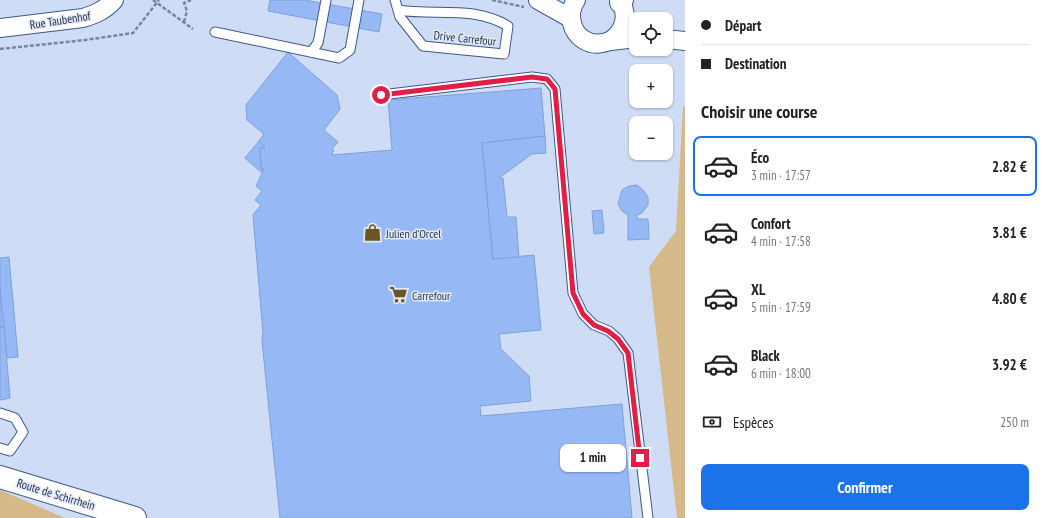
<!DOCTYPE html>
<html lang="fr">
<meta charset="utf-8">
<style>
:root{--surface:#fff;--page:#f2f2f2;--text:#222;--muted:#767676;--line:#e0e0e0;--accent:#1a73e8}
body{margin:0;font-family:"PT Sans Narrow",sans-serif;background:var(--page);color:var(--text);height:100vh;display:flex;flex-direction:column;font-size:15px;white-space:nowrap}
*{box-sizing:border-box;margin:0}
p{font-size:13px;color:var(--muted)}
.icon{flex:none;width:22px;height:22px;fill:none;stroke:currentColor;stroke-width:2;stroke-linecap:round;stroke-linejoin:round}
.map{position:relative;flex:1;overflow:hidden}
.drawer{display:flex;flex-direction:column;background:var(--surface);width:360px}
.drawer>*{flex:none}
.top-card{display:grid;align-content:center;height:88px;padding:0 16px;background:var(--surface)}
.controls{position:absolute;left:629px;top:12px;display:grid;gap:8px}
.controls a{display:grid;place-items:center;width:44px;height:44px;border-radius:8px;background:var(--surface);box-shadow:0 1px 3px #0004;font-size:20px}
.end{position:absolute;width:18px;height:18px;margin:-9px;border:5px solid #e11d48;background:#fff;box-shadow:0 0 0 2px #fff}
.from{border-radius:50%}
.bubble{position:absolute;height:28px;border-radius:8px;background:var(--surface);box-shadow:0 1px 3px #0004;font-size:13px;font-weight:800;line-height:28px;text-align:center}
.top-card b{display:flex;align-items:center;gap:14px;height:38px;font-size:15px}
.top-card b+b{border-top:1px solid var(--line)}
.top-card i{width:10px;height:10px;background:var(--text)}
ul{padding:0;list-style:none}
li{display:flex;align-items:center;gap:12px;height:60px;margin:0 8px 6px;padding:0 8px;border:2px solid transparent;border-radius:8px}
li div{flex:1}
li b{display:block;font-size:15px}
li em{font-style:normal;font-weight:800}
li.active{border-color:var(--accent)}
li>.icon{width:36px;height:36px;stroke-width:1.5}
h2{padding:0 16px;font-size:18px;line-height:48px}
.pay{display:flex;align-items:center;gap:10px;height:44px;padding:0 16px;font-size:15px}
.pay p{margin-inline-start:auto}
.cta{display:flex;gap:8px;margin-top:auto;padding:8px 16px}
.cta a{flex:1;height:46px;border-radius:8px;background:var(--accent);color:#fff;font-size:16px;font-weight:800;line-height:46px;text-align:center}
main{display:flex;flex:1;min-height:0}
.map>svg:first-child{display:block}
.green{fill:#d6b988}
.building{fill:#96b9f6;stroke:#7ea0d9}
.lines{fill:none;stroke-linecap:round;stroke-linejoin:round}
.service-casing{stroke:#3b598d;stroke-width:11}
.minor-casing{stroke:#3b598d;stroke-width:20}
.tertiary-casing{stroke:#3b598d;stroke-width:24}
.primary-casing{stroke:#3b598d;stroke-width:24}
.path{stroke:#77869e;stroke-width:2.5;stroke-dasharray:4 2;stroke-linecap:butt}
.service{stroke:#fff;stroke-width:9}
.minor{stroke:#fff;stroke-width:18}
.tertiary{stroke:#fff;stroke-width:22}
.primary{stroke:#fff;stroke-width:22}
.route{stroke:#e11d48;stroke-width:5}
.labels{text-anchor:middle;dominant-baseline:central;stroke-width:3;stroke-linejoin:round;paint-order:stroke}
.street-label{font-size:12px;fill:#27354d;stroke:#e2e9f6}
.poi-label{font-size:12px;fill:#27354d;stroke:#e2e9f6;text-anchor:start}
</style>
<main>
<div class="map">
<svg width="685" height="518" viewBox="0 0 685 518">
<rect width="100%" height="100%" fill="#ceddf5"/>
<g class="green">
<path d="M683 107H685V518H677L649 267 676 231Z"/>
<path d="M0 490 65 518H0Z"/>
</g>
<g class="building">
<path d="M270 0H305L382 14 379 32 268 11Z"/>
<path d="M288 52 337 95 340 109 324 130 338 142 332 149 334 151 332 153V155L392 150 388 100 541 88 545 136 482 143 493 259 534 255 541 330 499 334 501 349 529 376 531 401 480 406 481 416 622 404 632 518H280L262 341 263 333 253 215 261 205 255 200 262 191 256 186 264 169H261L260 148 265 147 259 141 264 134 247 120 246 105Z"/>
<path d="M545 136 546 153 532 154 499 178H503L507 217H516L519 257 493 259 482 143Z"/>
<path d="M259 141 265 147 260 148 261 169H264L262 173 245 158Z"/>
<path d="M637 185 643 190 648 197V205L642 213 637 215V219H648L649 239 628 240V215L622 211 618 204 622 190 629 186Z"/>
<path d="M602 210 604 233 594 234 592 211Z"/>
<path d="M9 257 18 357 7 358 0 290V258Z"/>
<path d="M0 290 4 327 0 328Z"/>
<path d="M4 327 10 398 0 400V328Z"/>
</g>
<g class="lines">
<defs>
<g id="service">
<path d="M395 0 400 17 423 46 504 54 508 26C473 5 436 16 398 10"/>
<path d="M215 32 339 58 350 50 359 0"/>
<path d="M311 52 318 43 326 0"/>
<path d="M381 95 532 77 547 79 555 89 573 293 583 314 594 325 609 331 618 339 628 353 648 518"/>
<path d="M0 413 15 418 23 432 10 451 0 448"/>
</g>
<g id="minor">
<path d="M538 0 570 18"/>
<path d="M576 0C571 8 570 14 572 23 575 37 589 46 602 43 605 43 608 41 611 41 619 40 628 39 636 38"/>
<path d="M0 28 83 18C96 14 105 10 114 0"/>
<path d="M666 39 685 41"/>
<path d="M610 41C624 32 630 15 619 0"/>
</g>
<path id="tertiary" d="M0 477 135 518"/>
<path id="primary" d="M621 2 622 0"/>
</defs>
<use href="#service" class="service-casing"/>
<use href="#minor" class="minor-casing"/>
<use href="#tertiary" class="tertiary-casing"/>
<use href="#primary" class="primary-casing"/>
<g class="path">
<path d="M153 0 193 29"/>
<path d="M492 0 524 7"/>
<path d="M184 22 187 11 184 3 191 0"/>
<path d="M0 49 85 40 133 33 159 0"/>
</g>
<use href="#service" class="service"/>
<use href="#minor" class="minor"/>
<use href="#tertiary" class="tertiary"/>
<use href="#primary" class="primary"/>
</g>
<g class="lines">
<path class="route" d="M381 95 532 77 547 79 555 89 573 293 583 314 594 325 608 331 618 339 628 353 640 458"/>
</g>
<defs>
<symbol id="shop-bare" viewBox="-9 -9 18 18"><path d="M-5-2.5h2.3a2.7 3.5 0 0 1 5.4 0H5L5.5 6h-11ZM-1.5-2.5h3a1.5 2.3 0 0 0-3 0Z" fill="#6d5425" stroke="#e2e9f6" stroke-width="2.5" paint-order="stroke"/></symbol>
<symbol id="supermarket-bare" viewBox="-9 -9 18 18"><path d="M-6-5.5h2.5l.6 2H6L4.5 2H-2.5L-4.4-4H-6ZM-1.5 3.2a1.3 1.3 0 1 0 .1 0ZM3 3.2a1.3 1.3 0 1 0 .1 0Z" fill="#6d5425" stroke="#e2e9f6" stroke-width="2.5" paint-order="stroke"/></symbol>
</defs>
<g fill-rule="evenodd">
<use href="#shop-bare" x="360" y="220" width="25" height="25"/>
<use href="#supermarket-bare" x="386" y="282" width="25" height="25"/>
</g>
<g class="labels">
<g class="street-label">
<text transform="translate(60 20) rotate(-9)">Rue Taubenhof</text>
<text transform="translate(465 38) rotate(6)">Drive Carrefour</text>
<text transform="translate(56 494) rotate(17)">Route de Schirrhein</text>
</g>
<g class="poi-label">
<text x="386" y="233">Julien d'Orcel</text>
<text x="412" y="295">Carrefour</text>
</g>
</g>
</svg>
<div class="controls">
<a><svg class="icon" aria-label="locate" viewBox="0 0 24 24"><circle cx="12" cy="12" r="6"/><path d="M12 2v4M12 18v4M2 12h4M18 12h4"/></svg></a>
<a>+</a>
<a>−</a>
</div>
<i class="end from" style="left:381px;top:95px"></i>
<i class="end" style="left:640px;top:458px"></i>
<div class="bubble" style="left:560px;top:444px;width:66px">1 min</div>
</div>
<section class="drawer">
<div class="top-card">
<b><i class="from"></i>Départ</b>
<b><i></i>Destination</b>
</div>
<h2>Choisir une course</h2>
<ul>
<li class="active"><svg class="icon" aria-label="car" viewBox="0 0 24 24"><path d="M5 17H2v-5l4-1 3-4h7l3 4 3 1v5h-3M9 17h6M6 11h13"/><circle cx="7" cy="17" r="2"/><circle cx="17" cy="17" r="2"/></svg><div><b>Éco</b><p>3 min · 17:57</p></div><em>2.82 €</em></li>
<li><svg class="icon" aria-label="car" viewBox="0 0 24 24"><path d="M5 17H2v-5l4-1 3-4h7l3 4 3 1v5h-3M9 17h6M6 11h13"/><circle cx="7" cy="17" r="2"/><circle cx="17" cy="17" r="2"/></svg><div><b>Confort</b><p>4 min · 17:58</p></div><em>3.81 €</em></li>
<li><svg class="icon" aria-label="car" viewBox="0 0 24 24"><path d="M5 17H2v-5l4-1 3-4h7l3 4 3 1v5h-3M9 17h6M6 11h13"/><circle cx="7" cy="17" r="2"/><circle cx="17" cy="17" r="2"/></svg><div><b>XL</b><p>5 min · 17:59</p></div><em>4.80 €</em></li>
<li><svg class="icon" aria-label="car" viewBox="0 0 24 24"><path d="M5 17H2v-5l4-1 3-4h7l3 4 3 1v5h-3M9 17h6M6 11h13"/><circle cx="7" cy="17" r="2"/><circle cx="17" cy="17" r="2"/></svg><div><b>Black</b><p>6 min · 18:00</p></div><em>3.92 €</em></li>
</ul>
<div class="pay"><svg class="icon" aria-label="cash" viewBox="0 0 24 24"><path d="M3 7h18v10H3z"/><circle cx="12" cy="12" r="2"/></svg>Espèces<p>250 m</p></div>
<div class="cta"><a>Confirmer</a></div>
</section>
</main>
